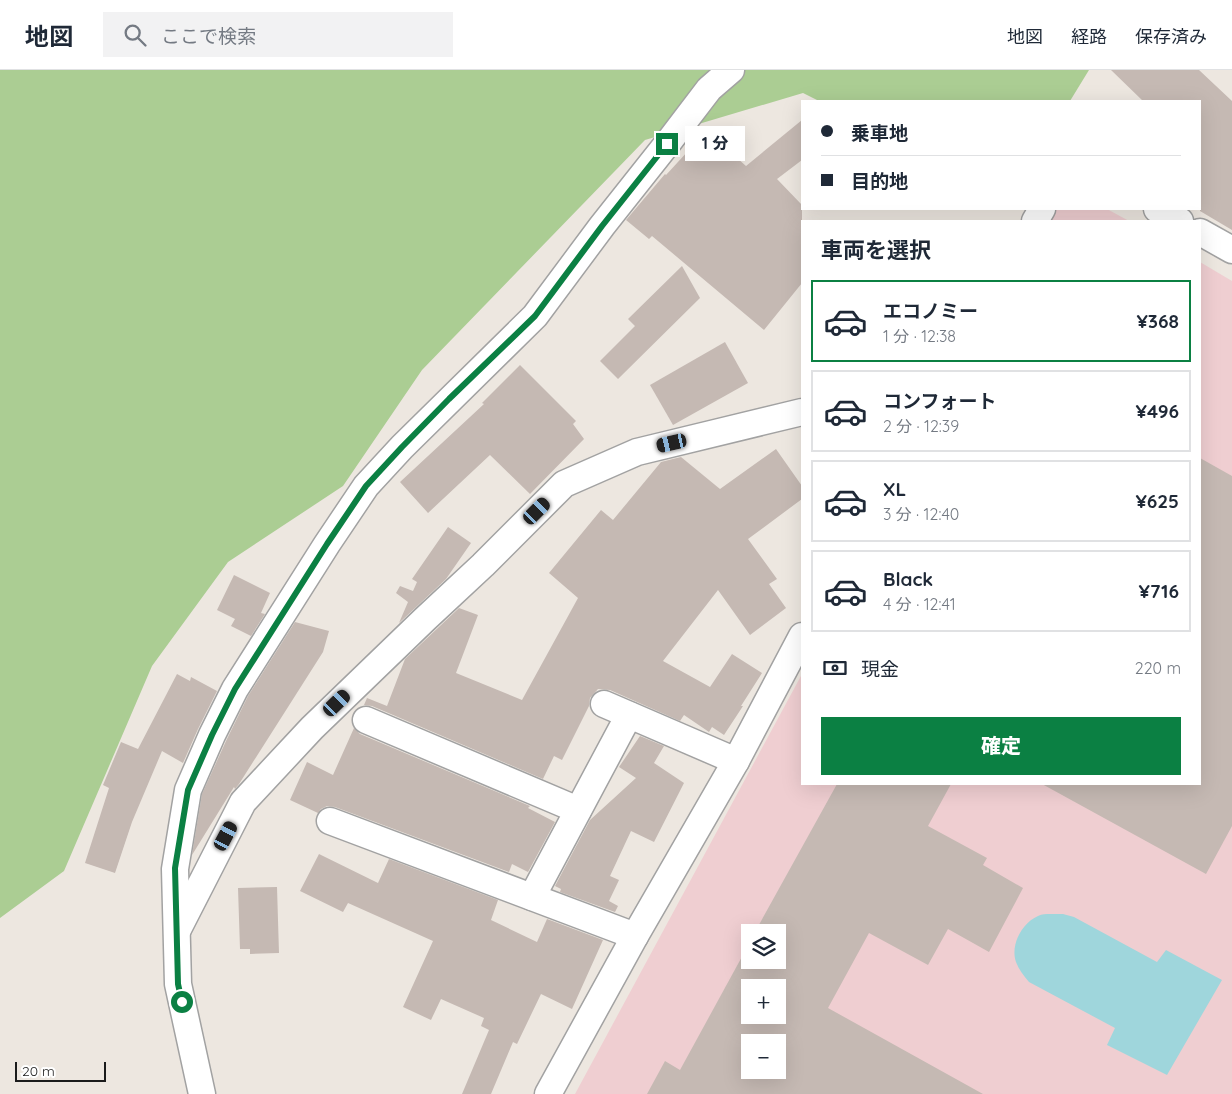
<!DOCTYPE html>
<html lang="ja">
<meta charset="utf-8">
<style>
:root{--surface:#fff;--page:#f2f2f3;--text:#1f2937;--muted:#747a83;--line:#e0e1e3;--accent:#0b8043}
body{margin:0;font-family:Quicksand,"Noto Sans JP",sans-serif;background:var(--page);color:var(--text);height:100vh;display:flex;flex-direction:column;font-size:19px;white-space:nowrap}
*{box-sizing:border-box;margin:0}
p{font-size:16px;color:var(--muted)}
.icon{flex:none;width:28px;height:28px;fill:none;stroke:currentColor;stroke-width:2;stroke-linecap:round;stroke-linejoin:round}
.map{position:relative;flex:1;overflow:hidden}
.panel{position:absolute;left:801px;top:150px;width:400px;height:565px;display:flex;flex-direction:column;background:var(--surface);border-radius:0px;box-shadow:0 5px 20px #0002}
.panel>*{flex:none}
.banner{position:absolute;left:801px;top:30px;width:400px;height:110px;border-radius:0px;box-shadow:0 5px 20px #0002;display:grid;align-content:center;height:110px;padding:0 20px;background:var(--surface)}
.buttons{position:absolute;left:741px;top:854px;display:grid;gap:10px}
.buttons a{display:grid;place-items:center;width:45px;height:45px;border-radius:0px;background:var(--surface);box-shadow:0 5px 20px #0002;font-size:25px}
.scale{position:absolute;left:15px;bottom:12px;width:91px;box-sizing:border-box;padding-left:5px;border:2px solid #1b1b1b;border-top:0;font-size:14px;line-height:18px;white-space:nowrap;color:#1b1b1b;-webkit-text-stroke:4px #fff;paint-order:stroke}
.end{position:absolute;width:22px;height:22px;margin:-11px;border:6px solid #0b8043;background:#fff;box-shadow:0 0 0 2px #fff}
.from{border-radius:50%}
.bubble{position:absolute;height:35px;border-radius:0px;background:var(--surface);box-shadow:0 5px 20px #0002;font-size:16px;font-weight:800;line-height:35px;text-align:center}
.car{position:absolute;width:15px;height:30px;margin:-15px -8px;border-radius:6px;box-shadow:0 0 4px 1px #0007;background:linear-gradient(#222 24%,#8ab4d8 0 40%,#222 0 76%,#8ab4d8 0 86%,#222 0)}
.banner b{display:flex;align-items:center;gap:18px;height:48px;font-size:19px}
.banner b+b{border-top:1px solid var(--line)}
.banner i{width:12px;height:12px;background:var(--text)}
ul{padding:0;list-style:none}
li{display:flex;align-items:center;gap:15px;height:82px;margin:0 10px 8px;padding:0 10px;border:2px solid var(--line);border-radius:0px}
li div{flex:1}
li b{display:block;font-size:19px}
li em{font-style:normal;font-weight:800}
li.on{border-color:var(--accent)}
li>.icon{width:45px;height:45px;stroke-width:1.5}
h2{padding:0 20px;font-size:22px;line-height:60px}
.pay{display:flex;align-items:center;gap:12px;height:55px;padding:0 20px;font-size:19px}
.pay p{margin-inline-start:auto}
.button{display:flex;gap:10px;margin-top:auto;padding:10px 20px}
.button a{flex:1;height:58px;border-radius:0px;background:var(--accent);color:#fff;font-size:20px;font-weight:800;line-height:58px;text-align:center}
header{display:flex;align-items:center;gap:30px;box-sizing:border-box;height:70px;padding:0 25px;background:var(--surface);border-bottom:1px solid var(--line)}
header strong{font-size:24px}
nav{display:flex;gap:28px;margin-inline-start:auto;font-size:18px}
.search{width:350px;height:45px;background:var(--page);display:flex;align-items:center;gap:12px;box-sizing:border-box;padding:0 18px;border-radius:0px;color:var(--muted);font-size:19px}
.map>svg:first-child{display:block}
.commercial{fill:#efced1;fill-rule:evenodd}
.forest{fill:#abcd93}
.water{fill:#9fd6dc}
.building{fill:#c5b9b3;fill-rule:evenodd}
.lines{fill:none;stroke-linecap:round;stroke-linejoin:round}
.street-casing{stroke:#a2a2a2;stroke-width:29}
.street{stroke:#fff;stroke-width:26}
.route{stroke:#0b8043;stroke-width:6}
</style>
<header>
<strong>地図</strong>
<div class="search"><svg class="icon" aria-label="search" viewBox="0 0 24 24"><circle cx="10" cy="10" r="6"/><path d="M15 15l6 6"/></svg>ここで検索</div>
<nav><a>地図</a><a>経路</a><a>保存済み</a></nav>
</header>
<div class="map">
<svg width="1232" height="1024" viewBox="0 0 1232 1024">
<rect width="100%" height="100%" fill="#ede7e0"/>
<g class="commercial">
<path d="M1055 139H1107L1129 151H1048Z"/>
<path d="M1200 192 1232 211V1024H575L802 604V714H1200ZM750 862H778V890H750ZM750 918H778V945H750ZM750 972H778V1000H750Z"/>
</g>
<path class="forest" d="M0 0H1089L1070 31H819L803 23 645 70 422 300 343 416 228 492 152 596 64 801 0 848Z"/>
<path class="water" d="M1050 844H1063L1074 847 1157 892 1166 880 1222 910 1167 1005 1107 975 1115 958 1029 912C1024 906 1019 900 1016 892 1010 875 1022 853 1038 846 1042 844 1046 844 1050 844Z"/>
<g class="building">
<path d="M1111 0H1199L1232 31V160L1200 141V31H1143Z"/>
<path d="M802 50V90L777 109 802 135V213L764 260 652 166 649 169 626 150 665 104 666 105 700 68 713 79 719 72 746 96Z"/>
<path d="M682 196 700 228 618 309 600 291 635 256 628 249Z"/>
<path d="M725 272 748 313 673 355 650 315Z"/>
<path d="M520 295 576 351 573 354 584 369 530 424 490 385 428 443 400 412 484 334 482 333Z"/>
<path d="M776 379 802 416V429L748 469 777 509 769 514 786 538 750 565 718 520 663 591 710 617 732 584 762 603 741 636H743L724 665 712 657 709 662 684 645 680 651 610 620 598 619 590 628 589 636 562 690 554 686 543 709 372 636 364 635 367 628 387 636 405 589 459 538 478 545 456 603 522 630 578 528 549 503 601 440 613 450 661 392 681 387 720 419Z"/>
<path d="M1200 388 1232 406V756L1206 804 1042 714H1200Z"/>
<path d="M448 457 471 473 446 509 399 553 408 532 396 523 400 516 413 521 417 512 412 509Z"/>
<path d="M234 505 270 523 261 543 265 544 251 566 231 556 235 549 217 540Z"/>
<path d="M295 552 329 561 323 582 239 714 235 719 234 717 192 785 202 724 226 671 248 626Z"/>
<path d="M177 604 190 611 191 607 217 621 198 659 183 693 162 681 132 752 115 803 85 793 109 718 103 715 121 672 138 679Z"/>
<path d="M354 658 360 664 530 736 528 738 555 752 528 802 512 794 509 802 335 737 327 736 321 739 318 743 290 730 307 692 333 705Z"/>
<path d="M640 666 664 676 654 693 684 713 654 772 631 761 610 806 619 810 609 831 618 836 615 842 560 822 561 819 555 816 590 750 636 708 619 697Z"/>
<path d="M837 714H951L928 756 987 788 983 795 1023 818 989 882 948 859 928 895 869 863 828 938 983 1024H647L665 991 680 1000 750 872V890H778V862H755ZM750 918H778V945H750ZM750 972H778V1000H750Z"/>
<path d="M319 784 378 813 389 789 498 830 491 850 537 872 547 849 603 870 572 939 541 924 517 974 513 972 491 1024H462L489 960 481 956 484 948 441 929 431 950 403 937 433 871 348 833 343 842 300 821Z"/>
<path d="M277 817 279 883 250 884V879H240L238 818Z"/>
</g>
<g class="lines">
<defs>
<g id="street">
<path d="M1157 139 1180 151"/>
<path d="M1035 151 1042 139"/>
<path d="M1200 162 1232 180"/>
<path d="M604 634 736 691"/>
<path d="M366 650 578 740"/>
<path d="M330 751 635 866"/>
<path d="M532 827 629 645"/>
<path d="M178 859 243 732 312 658 425 549 483 495 564 414 637 382 802 342"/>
<path d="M202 1024 178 914 175 799 188 720 212 665 235 619 327 474 366 416 402 377 535 246 602 156 667 74 709 19 731 0"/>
<path d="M548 1024 635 866 736 691 802 566"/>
</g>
</defs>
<use href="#street" class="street-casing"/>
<use href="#street" class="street"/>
</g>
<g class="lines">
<path class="route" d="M182 932 178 914 175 798 188 720 212 665 235 619 327 474 366 416 402 377 449 329 535 246 602 156 667 74"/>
</g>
</svg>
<div class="buttons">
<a><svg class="icon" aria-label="layers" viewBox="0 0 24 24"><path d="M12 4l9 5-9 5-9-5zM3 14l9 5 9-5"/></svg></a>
<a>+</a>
<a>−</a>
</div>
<div class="scale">20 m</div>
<i class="end from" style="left:182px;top:932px"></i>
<i class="end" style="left:667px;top:74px"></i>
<div class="bubble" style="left:685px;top:56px;width:60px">1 分</div>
<i class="car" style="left:672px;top:373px;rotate:257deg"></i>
<i class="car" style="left:537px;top:441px;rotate:45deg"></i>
<i class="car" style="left:337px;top:633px;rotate:46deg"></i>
<i class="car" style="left:226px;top:766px;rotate:28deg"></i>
<div class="banner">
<b><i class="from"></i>乗車地</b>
<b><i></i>目的地</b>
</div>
<section class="panel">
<h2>車両を選択</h2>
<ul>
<li class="on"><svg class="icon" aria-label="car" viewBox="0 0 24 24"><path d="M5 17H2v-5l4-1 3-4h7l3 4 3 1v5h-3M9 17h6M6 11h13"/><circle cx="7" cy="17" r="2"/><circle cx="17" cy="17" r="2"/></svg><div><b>エコノミー</b><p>1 分 · 12:38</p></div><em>¥368</em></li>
<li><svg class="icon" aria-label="car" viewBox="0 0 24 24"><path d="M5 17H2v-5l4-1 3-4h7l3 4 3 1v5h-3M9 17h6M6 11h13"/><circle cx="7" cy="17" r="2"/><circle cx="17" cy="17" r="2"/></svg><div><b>コンフォート</b><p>2 分 · 12:39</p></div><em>¥496</em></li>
<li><svg class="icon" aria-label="car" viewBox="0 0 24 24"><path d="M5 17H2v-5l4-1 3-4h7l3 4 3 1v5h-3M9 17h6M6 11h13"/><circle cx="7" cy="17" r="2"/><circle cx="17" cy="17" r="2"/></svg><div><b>XL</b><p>3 分 · 12:40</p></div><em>¥625</em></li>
<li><svg class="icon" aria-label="car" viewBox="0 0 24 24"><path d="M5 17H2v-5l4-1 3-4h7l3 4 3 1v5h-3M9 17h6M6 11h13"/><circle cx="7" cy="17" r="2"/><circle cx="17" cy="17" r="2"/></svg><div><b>Black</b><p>4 分 · 12:41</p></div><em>¥716</em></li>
</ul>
<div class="pay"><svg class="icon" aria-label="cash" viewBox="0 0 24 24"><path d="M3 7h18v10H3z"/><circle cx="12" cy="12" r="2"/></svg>現金<p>220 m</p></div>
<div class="button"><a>確定</a></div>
</section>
</div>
